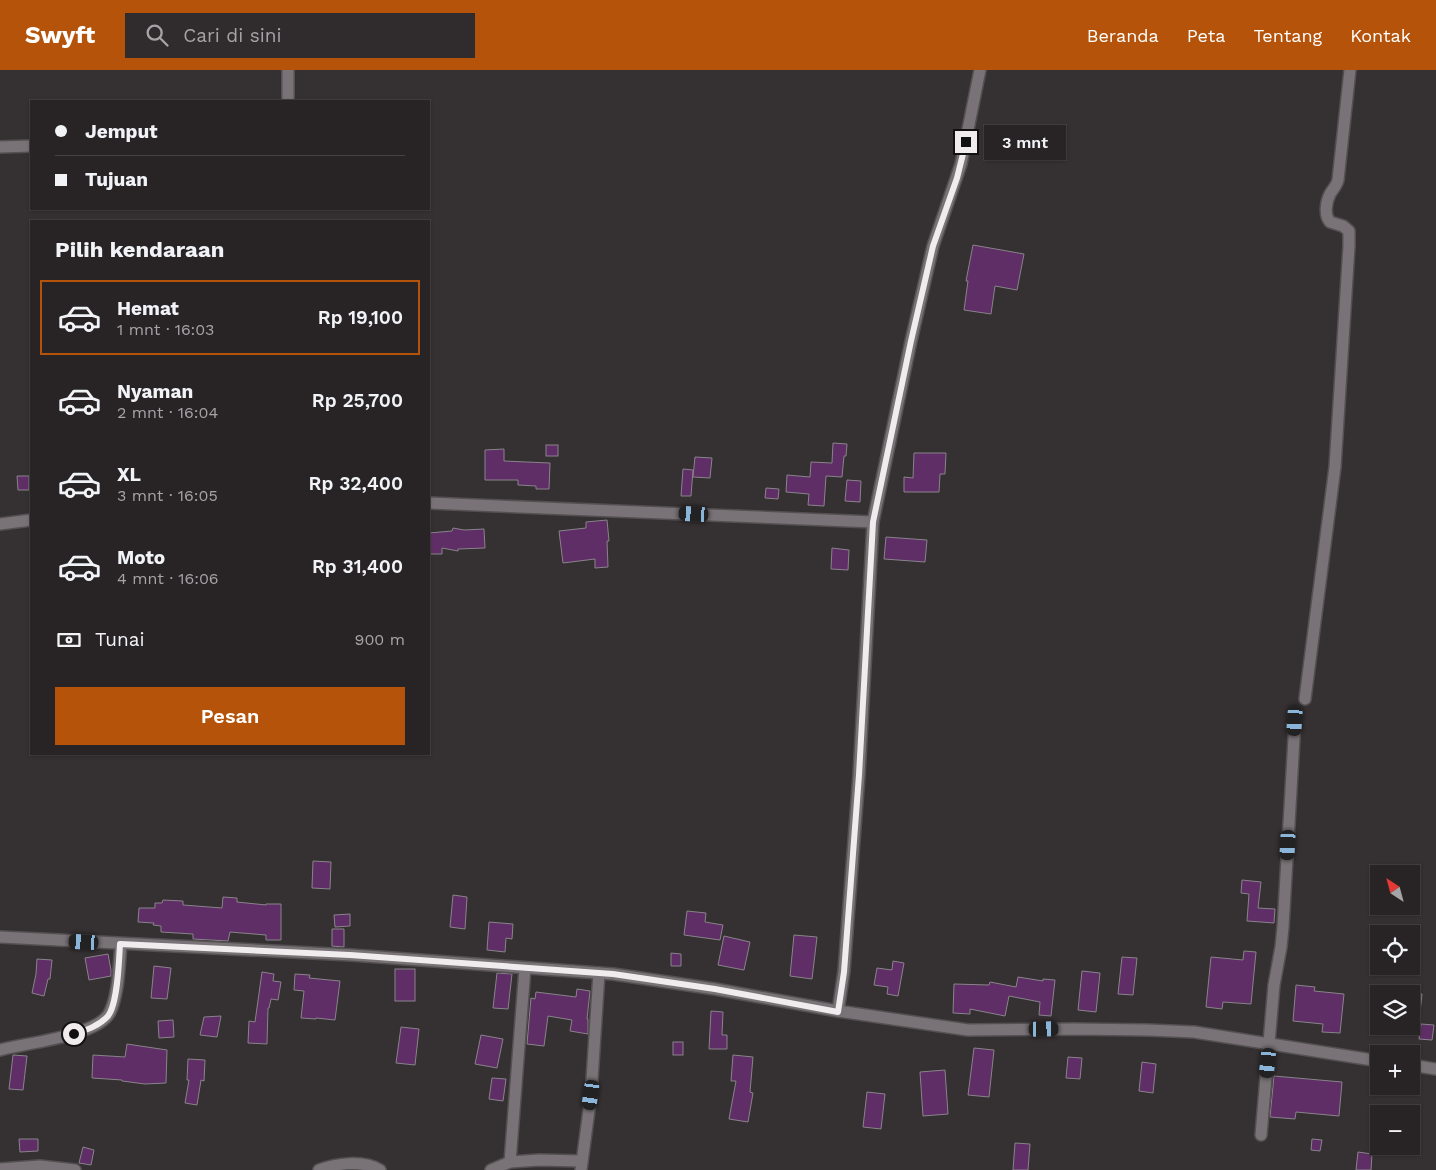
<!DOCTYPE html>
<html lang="id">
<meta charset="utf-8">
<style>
:root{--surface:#282426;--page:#302c2e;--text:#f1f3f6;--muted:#a5a4a7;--line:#444143;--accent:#b45309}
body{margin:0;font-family:"Work Sans",sans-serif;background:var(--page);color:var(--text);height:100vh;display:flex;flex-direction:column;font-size:19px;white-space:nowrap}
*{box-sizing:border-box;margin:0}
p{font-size:16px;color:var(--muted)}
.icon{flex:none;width:28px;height:28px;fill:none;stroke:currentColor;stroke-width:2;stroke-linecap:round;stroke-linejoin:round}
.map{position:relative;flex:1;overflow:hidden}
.details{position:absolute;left:30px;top:150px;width:400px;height:535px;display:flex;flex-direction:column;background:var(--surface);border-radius:0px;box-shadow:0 1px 4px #0004,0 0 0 1px var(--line)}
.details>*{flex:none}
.guide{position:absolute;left:30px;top:30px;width:400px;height:110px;border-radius:0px;box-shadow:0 1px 4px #0004,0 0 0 1px var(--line);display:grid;align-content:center;height:110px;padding:0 25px;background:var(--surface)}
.needle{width:32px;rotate:324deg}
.buttons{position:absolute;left:1370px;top:795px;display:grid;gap:10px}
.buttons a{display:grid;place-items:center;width:50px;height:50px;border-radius:0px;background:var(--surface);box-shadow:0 1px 4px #0004,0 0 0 1px var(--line);font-size:25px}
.end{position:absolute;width:22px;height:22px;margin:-11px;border:6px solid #f0ecee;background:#111;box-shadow:0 0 0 2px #111}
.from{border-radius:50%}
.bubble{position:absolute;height:35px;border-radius:0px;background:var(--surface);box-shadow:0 1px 4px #0004,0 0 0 1px var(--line);font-size:16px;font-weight:600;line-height:35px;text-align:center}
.car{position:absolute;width:15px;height:30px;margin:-15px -8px;border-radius:6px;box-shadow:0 0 4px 1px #0007;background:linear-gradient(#222 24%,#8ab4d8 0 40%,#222 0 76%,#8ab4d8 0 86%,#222 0)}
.guide b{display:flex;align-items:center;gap:18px;height:48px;font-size:19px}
.guide b+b{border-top:1px solid var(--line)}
.guide i{width:12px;height:12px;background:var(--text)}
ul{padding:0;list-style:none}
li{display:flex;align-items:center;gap:15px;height:75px;margin:0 10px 8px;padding:0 15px;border:2px solid transparent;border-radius:0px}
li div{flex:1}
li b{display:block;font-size:19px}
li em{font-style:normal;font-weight:600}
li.selected{border-color:var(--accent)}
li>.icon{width:45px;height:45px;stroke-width:1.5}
h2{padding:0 25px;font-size:22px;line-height:60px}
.pay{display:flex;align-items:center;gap:12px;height:55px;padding:0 25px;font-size:19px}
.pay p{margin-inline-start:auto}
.action{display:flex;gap:10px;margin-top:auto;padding:10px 25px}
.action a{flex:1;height:58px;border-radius:0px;background:var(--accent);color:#fff;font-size:20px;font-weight:600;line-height:58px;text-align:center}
header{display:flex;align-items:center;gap:30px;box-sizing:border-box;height:70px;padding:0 25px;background:var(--accent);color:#fff}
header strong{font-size:24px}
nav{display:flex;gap:28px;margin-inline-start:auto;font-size:18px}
.search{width:350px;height:45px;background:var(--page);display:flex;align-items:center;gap:12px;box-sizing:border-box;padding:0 18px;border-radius:0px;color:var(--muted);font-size:19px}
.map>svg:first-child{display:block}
.building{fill:#5f2e66;stroke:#888489}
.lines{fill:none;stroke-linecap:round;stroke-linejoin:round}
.minor-casing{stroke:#544f51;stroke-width:14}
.minor{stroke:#797276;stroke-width:11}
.route{stroke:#f0ecee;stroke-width:6}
</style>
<header>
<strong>Swyft</strong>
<div class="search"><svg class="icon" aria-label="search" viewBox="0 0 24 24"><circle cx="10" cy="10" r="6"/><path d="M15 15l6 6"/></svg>Cari di sini</div>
<nav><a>Beranda</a><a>Peta</a><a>Tentang</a><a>Kontak</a></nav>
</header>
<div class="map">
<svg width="1436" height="1100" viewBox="0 0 1436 1100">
<rect width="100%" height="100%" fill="#353032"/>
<g class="building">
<path d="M973 175 1024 184 1017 220 995 216 991 244 964 240 968 211H966Z"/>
<path d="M833 373 847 374 846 386H844L842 407 826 406 824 436 808 435 809 424 786 422 787 405 810 407 811 392 832 393Z"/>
<rect x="546" y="375" width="12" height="11"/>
<path d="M504 379V391L550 393 549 419H536V416L518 415V410H485V380Z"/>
<path d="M914 383H946L945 404H940L939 422H904V407L913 408Z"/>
<path d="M695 387 712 388 710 408 693 407Z"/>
<path d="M683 399 693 400 691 426H681Z"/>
<path d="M17 406H29V420H18Z"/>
<path d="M847 410 861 411 860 432 845 431Z"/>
<path d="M766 418 779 419 778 429 765 428Z"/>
<path d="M607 450 609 471H607L608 497 595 498V489L563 493 559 461 586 458V452Z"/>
<path d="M453 458 464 460 484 459 485 478 458 479V481L442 478V484H429V463L452 461Z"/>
<path d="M886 467 927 470 925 492 884 489Z"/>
<path d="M832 478 849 480 848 500 831 499Z"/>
<path d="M313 791 331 792 330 819 312 818Z"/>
<path d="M1242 810 1261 812 1258 838 1275 839 1274 853 1247 851 1249 824 1241 823Z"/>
<path d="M453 825 467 827 465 859 450 857Z"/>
<path d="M223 827 237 828V832L266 835V834H281V870H266V865L230 862 228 871 193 869V864L161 862V856L153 855 154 853 138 852 139 838H155V833H162L163 830 183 831V835L222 838Z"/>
<path d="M687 841 706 843 705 852 723 855 720 870 684 865Z"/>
<path d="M350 844V856L335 857 334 845Z"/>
<path d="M489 852 513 854 512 869 506 868 505 882 487 880Z"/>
<path d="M332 859H344V877L332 876Z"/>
<path d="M794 865 817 867 812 909 790 906Z"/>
<path d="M724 866 750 872 744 900 718 895Z"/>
<path d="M1244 881 1256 882 1251 934 1223 932 1222 939 1206 937 1211 887 1243 890Z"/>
<path d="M671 883 681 884V896H671Z"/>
<path d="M108 884 111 900V906L89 910 85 888Z"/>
<path d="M1122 887 1137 888 1133 925 1118 924Z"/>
<path d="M37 889 52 890 50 909H48L44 926 32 923 36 904Z"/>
<path d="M893 891 904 893 898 926 887 924 888 917 874 915 877 898 892 900Z"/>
<path d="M154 896 171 898 167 929 151 928Z"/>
<rect x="395" y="899" width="20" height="32"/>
<path d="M1082 901 1100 903 1096 942 1078 940Z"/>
<path d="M262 902 274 904 273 911 281 912 278 930 271 929 269 938H268L267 974 248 973 249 951 255 952Z"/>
<path d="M497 903 512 904 508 939 493 938Z"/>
<path d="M295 904 310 905 309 908 340 911 335 950 316 948V949L301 948 304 921 294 920Z"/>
<path d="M1018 907 1043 911V909L1055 910 1051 946 1039 945 1040 932 1009 926 1005 946 970 939V944L953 943 954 914 989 915 990 912 1016 917Z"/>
<path d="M1296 915 1315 917 1314 921 1344 924 1340 963 1322 962 1323 954 1293 951Z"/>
<path d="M577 919 590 921 587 949H588V964L570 961 572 950 548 946 544 976 527 974 531 928 535 929 536 922 576 927Z"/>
<path d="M1411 923 1422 924 1418 961 1411 960Z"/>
<path d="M711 941 723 942 722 965H727V979H709Z"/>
<path d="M221 946 217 967 200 965 204 947Z"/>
<path d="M173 950 174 967 159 968 158 951Z"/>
<path d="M1421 954 1434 955 1432 970 1419 969Z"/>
<path d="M401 957 419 959 415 995 396 993Z"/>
<path d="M481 965 503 969 497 998 475 994Z"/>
<rect x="673" y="972" width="10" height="13"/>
<path d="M127 974 167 980 166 1013 145 1014 122 1011V1010L92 1008 93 985 125 987Z"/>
<path d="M974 978 994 980 989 1027 968 1025Z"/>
<path d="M13 985 27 986 23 1020 9 1019Z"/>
<path d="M733 985 753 987 750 1022 753 1023 748 1052 729 1049 736 1011H731Z"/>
<path d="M1068 987 1082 988 1080 1009 1066 1008Z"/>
<path d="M188 989 205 990 204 1011 201 1010 197 1035 185 1033 189 1010H187Z"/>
<path d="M1142 992 1156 994 1153 1023 1139 1021Z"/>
<path d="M945 1000 948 1044 923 1046 920 1002Z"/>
<path d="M1274 1006 1342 1012 1339 1046 1296 1042 1295 1049 1270 1047Z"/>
<path d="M492 1008 506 1009 503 1031 489 1029Z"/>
<path d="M867 1022 885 1024 881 1059 863 1057Z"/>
<path d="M19 1069H38V1081L20 1082Z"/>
<path d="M1312 1069 1322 1070 1320 1081 1311 1080Z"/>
<path d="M1015 1073 1030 1074 1028 1100H1013Z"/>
<path d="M83 1077 94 1080 91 1095 79 1093Z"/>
<path d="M1358 1082 1372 1084 1371 1100H1356Z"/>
</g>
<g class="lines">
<defs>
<g id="minor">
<path d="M288 0V31"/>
<path d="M980 0 961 94 933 176 911 271 873 452 859 705 844 901 838 941 968 960 1074 959 1148 960 1194 962 1379 991"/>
<path d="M0 77 31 76"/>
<path d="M429 433C577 438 725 447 873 452"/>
<path d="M0 454 31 450"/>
<path d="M1305 629 1335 397 1349 176V161L1343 156 1330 152C1324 145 1326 132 1330 124 1333 119 1337 115 1338 110L1350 0"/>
<path d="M0 867 351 885 613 904 715 919 838 941"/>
<path d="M0 980C25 973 99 966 110 942 119 923 119 894 121 874"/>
<path d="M1411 995 1436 999"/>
<path d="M1261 1065 1274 915 1281 877 1283 857 1295 651"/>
<path d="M510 1092 539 1090 581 1091"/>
<path d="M0 1099 40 1096 75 1100"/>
<path d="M319 1100C337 1093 363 1090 380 1100"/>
<path d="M491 1100 510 1092 525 898"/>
<path d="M581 1100 591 1025 599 903"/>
</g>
</defs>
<use href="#minor" class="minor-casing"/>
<use href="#minor" class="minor"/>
</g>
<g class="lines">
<path class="route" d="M74 964C86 960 99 956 108 946 118 933 119 890 120 874L350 885 613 904 715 919 838 942 844 902 859 705 873 452 911 271 933 176 957 108 966 72"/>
</g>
</svg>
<div class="buttons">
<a><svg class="needle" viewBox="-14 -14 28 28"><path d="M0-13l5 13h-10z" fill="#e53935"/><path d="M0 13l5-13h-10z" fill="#a5a4a7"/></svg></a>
<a><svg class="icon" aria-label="locate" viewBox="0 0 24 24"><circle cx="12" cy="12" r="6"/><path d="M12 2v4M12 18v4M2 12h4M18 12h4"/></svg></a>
<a><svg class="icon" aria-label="layers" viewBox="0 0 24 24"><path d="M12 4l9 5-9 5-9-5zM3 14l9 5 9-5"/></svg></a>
<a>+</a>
<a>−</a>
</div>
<i class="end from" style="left:74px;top:964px"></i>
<i class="end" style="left:966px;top:72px"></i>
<div class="bubble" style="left:984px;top:55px;width:82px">3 mnt</div>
<i class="car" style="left:694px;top:444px;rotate:273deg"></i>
<i class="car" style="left:1295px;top:651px;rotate:184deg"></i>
<i class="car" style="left:1288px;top:775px;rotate:183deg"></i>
<i class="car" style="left:84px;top:872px;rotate:273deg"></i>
<i class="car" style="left:1044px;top:959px;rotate:89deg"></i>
<i class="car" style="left:1268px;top:993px;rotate:186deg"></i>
<i class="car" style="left:591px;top:1025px;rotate:188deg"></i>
<div class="guide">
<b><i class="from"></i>Jemput</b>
<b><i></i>Tujuan</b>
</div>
<section class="details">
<h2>Pilih kendaraan</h2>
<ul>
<li class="selected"><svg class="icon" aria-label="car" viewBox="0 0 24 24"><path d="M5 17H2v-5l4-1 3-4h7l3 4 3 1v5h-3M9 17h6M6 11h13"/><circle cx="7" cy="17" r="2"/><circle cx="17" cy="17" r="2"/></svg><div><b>Hemat</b><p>1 mnt · 16:03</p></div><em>Rp 19,100</em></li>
<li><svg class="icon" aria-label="car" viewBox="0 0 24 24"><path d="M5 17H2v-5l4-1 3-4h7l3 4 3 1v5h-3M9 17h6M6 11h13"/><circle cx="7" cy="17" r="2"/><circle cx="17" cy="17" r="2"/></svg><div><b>Nyaman</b><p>2 mnt · 16:04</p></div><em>Rp 25,700</em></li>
<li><svg class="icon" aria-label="car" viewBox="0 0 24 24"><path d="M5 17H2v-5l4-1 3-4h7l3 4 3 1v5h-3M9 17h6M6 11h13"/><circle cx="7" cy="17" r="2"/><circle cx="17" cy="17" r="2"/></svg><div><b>XL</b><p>3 mnt · 16:05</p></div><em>Rp 32,400</em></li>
<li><svg class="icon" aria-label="car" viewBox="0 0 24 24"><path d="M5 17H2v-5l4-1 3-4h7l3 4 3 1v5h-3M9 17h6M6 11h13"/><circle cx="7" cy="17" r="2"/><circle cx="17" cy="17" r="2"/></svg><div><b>Moto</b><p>4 mnt · 16:06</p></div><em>Rp 31,400</em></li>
</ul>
<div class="pay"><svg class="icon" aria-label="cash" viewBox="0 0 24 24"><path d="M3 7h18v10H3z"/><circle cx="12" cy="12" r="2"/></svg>Tunai<p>900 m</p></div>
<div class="action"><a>Pesan</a></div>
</section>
</div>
